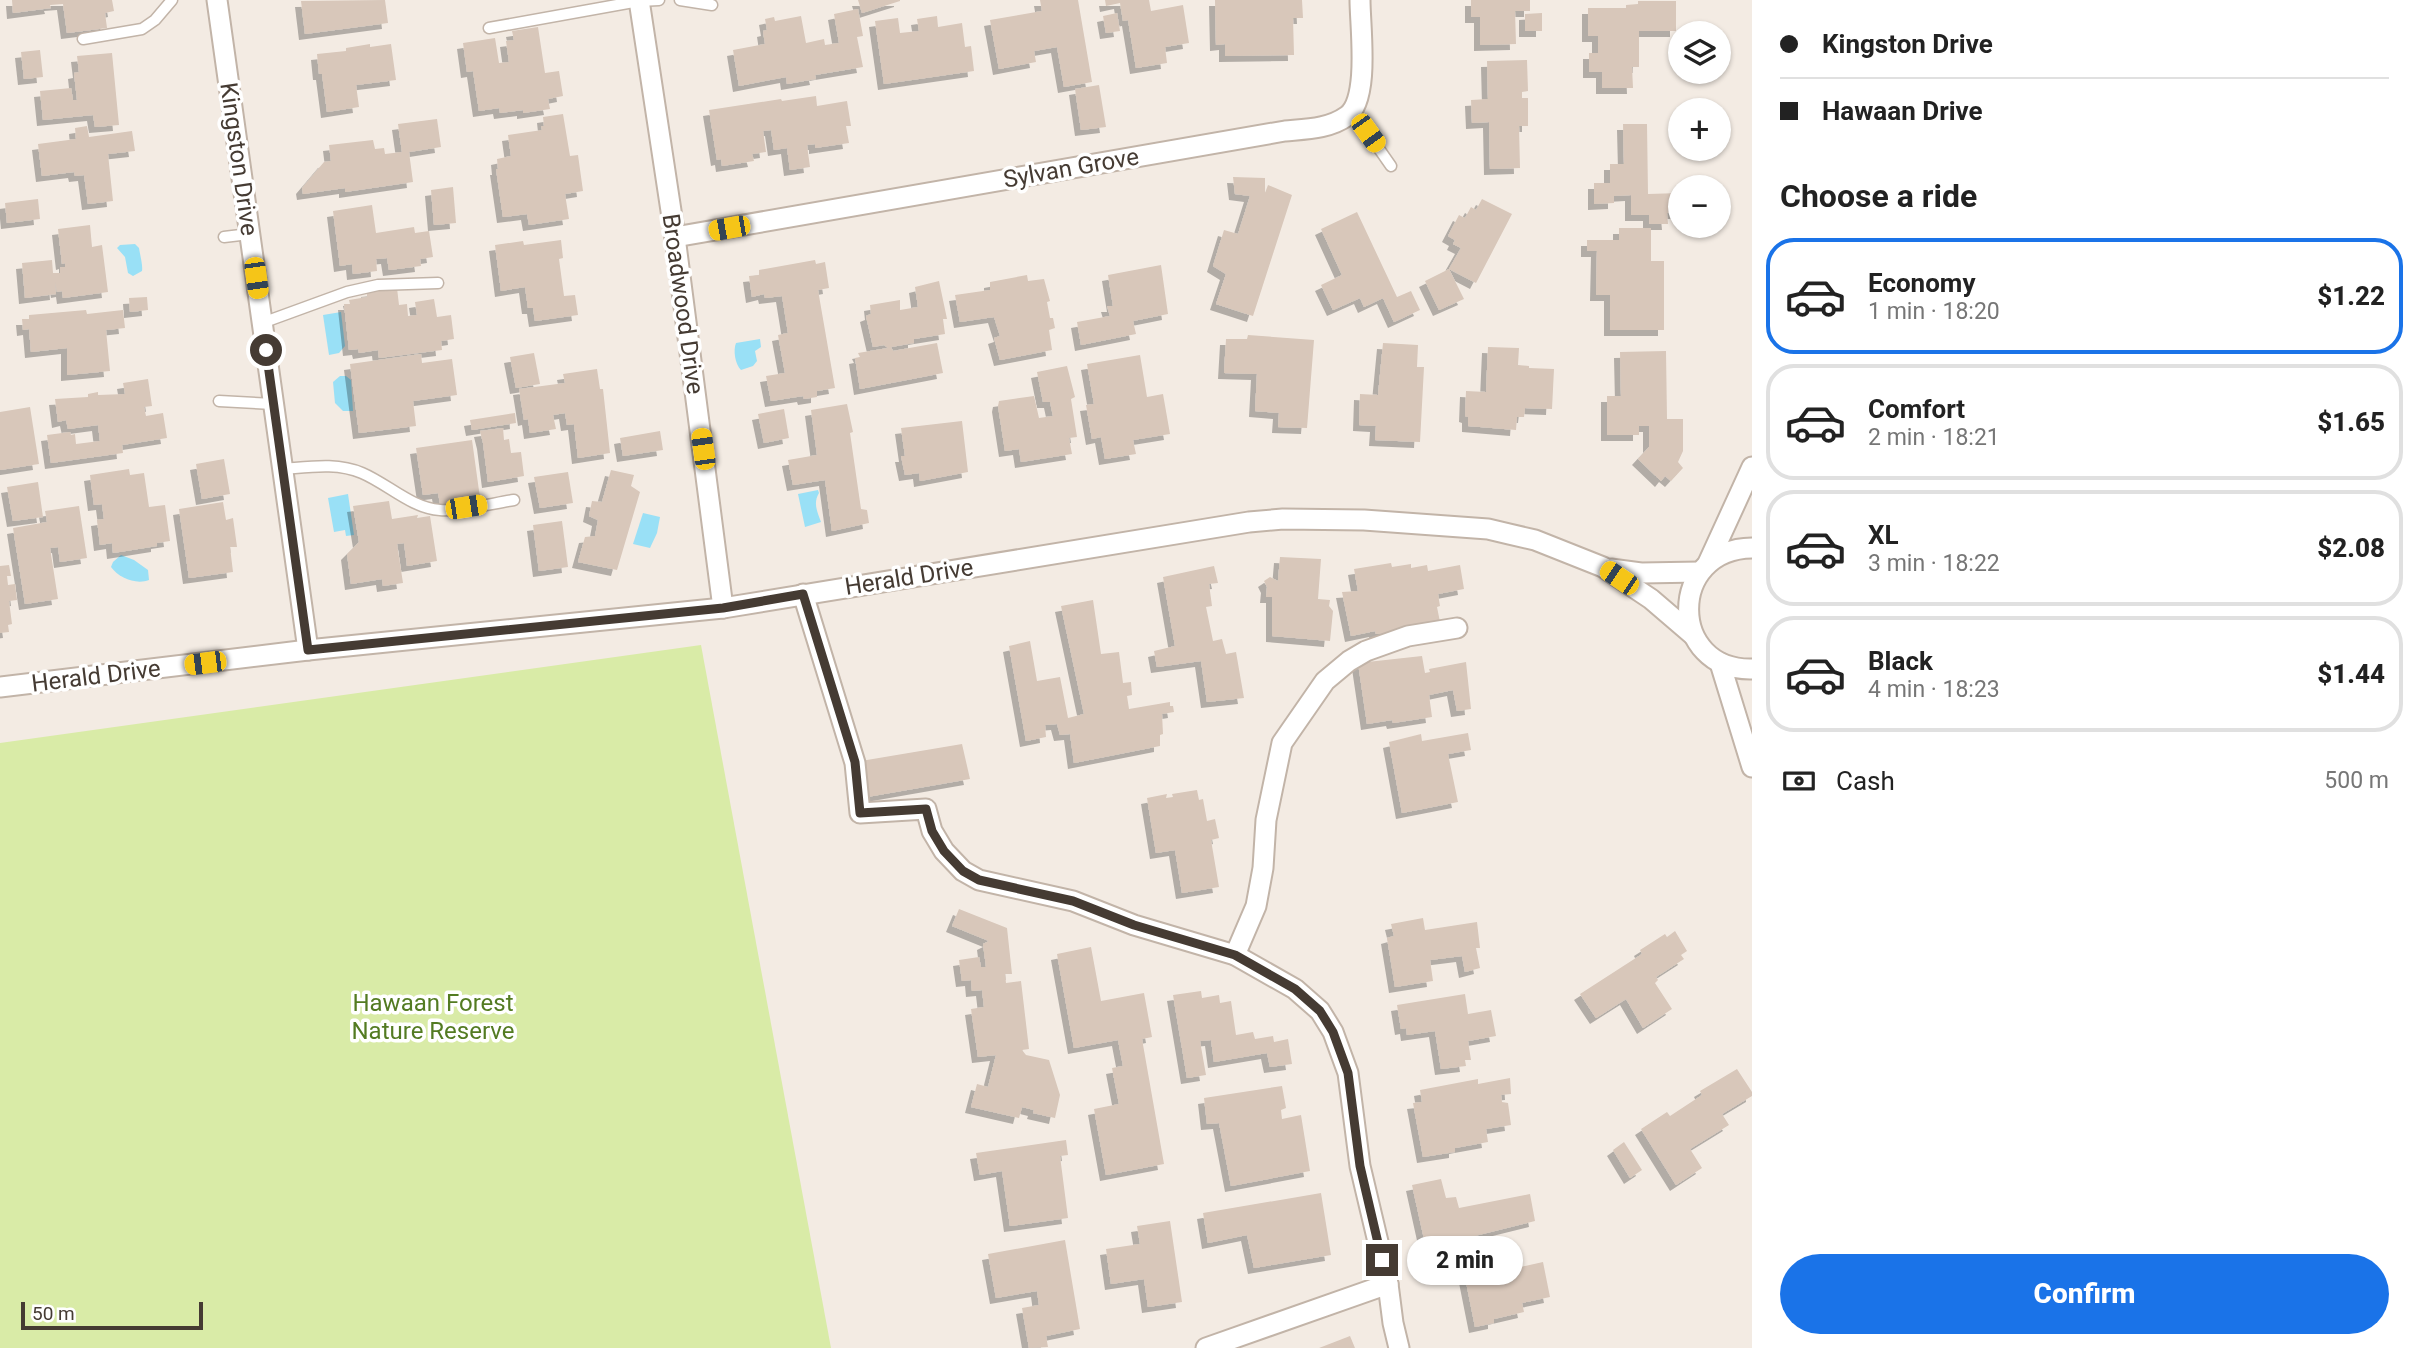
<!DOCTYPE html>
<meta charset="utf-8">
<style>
:root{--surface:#fff;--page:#f6f6f6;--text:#222;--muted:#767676;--line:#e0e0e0;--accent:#1a73e8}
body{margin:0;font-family:Roboto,sans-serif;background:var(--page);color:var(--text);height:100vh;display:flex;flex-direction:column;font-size:26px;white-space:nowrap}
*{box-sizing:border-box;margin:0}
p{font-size:23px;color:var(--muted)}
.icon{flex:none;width:38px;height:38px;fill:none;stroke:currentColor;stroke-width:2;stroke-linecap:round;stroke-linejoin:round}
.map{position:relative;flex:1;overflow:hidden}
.panel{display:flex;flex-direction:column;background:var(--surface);width:665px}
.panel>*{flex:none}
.guide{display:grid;align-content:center;height:154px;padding:0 28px;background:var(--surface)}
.fabs{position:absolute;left:1668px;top:21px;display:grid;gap:14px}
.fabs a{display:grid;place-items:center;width:63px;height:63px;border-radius:50%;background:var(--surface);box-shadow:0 2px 5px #0004;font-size:35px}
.scale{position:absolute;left:21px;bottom:18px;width:182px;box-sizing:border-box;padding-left:7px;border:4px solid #453b33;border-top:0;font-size:19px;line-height:24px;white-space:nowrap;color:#453b33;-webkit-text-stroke:5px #fff;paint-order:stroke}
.end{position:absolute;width:32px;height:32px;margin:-16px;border:9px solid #453b33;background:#fff;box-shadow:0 0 0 4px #fff}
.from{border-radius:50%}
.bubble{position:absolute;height:49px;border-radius:24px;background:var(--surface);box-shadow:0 2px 5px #0004;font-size:23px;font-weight:800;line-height:49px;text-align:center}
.car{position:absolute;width:21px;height:42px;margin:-21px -10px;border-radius:9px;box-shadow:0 0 5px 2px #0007;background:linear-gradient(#f5c518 24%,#345 0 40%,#f5c518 0 76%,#345 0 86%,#f5c518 0)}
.guide b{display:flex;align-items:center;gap:24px;height:66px;font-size:26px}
.guide b+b{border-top:2px solid var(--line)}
.guide i{width:18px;height:18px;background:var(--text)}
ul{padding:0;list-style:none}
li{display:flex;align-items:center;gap:21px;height:116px;margin:0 14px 10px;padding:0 14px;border:4px solid var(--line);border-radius:28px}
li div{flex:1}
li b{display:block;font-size:26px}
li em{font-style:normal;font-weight:800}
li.active{border-color:var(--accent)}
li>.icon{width:63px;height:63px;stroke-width:1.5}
h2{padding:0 28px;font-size:32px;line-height:84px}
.pay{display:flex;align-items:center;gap:18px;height:77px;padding:0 28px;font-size:26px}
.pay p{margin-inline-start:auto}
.cta{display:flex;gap:14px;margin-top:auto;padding:14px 28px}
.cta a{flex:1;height:80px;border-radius:42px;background:var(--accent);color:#fff;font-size:28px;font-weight:800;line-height:80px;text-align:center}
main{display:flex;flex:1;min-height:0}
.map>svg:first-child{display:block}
.green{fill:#d9eba7}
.water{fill:#99e0f6}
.building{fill:#d8c7ba;filter:url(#shadow)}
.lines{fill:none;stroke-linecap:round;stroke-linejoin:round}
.lane-casing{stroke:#c2b4a8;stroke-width:13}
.street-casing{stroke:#c2b4a8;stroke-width:23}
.lane{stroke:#fff;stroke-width:10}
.street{stroke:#fff;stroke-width:19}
.route{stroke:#453b33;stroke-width:9}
.labels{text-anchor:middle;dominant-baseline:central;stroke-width:7;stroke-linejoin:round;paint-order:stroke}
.street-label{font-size:24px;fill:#453b33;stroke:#fff}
.park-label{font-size:24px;fill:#537b22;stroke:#fff}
</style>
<main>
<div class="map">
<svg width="1752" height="1348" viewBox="0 0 1752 1348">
<defs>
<filter id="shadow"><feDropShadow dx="-6" dy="6" stdDeviation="0" flood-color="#0004"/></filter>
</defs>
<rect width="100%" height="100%" fill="#f3ebe3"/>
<path class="green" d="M701 645 831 1348H0V743Z"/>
<g class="water">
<path d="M135 244 139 248C140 255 143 265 142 271L133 276 128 273 125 257 117 248 120 245Z"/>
<path d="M341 312 345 346 339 353 329 355 323 315Z"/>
<path d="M760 339 761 347 755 351 757 361 753 366 741 370C735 364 733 350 736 343Z"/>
<path d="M340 376H346L351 380 353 411H343L335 403 333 382Z"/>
<path d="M818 490 819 493C813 503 817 511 821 522L805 527 798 494Z"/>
<path d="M348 494 354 535 346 536 345 530 334 532 328 498Z"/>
<path d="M643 513 660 517 657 533 650 548 633 544Z"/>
<path d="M121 555 134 560 148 570 149 580C136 585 119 578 111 567L113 562Z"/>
</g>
<g class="building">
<path d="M12 0H112L114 11 105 13 107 28 67 33 63 4 50 5 51 8 13 13Z"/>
<path d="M385 0 388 23 305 34 301 1Z"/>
<path d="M858 0H900V1L862 13Z"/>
<path d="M1040 0H1078L1092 82 1064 87 1057 47 1034 51 1036 62 999 69 990 20 1042 11Z"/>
<path d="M1105 0H1149L1151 11 1183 5 1189 43 1165 47 1167 63 1136 68 1128 20 1123 21 1120 3 1106 6Z"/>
<path d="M1215 0H1302L1303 18H1293L1294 55 1225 56V44L1216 45Z"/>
<path d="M1471 0H1530V11H1515L1516 44 1480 45V17H1471Z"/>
<path d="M1638 1H1676V31H1639V67H1632L1633 88H1602V72H1589V53H1598V36H1588V8H1626V5L1638 4Z"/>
<path d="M858 9 863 36 857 37 863 67 815 75 816 79 787 84 786 77 739 86 733 50 765 44 763 31 767 30 765 19 774 17 775 21 801 16 806 43 824 39 825 45 839 43 834 14Z"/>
<path d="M1117 13 1120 31 1106 33 1103 16Z"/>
<path d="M1542 13V31H1525V14Z"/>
<path d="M937 16 938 27 962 23 965 47 971 46 974 71 884 84 875 21 898 18 900 33 919 31 917 19Z"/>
<path d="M538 27 545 73 559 71 563 96 548 99 550 109 523 113V110L500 113 499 108 479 111 473 71 467 72 463 43 495 38 499 63 509 62 506 41 514 40 512 31Z"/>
<path d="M370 44V47L391 44 396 80 356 85 359 107 327 112 322 74H319L317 54 346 51V48Z"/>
<path d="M40 50 43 77 24 79 21 52Z"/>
<path d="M112 53 119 125 95 127 93 115 43 120 40 91 71 88 73 100H77L74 73 79 72 77 56Z"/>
<path d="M1527 60 1528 91 1522 92V98H1528V126H1519L1520 168 1490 169 1489 122 1472 123 1471 100 1488 99 1487 61Z"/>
<path d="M1099 85 1106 127 1081 130 1075 89Z"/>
<path d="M816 96 817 106 847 101 851 126H846L849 143 815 148V144L807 145 810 167 790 170 787 148 774 150 771 130 763 131 766 152 752 154 754 161 722 166 721 159 717 160 709 110 781 99 782 101Z"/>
<path d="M563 114 570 156 578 155 583 191 565 194 569 219 529 225 527 214 503 217 496 169H498L497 159 511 156 508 135 542 130 541 126H544L543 117Z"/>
<path d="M437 119 441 147 409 152 413 182 345 192V188L303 194 302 188 324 162 331 161 329 145 373 140 375 149 384 148 385 154 402 152 398 124Z"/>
<path d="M1623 124H1647L1648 194 1680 193V213H1667L1668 224H1649V215H1631V195L1614 196V203L1594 204V183H1610V164H1624Z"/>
<path d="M87 126 89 137 132 131 135 151 108 154 113 201 88 204 84 175 75 176 74 172 42 176 38 144 76 139 75 128Z"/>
<path d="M1233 177 1265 178V193L1268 185 1292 195 1253 316 1216 304 1226 274 1213 266 1224 230 1238 234 1250 196 1235 194Z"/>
<path d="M453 187 456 223 434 225 431 190Z"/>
<path d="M38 199 40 219 7 223 5 203Z"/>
<path d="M1482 199 1512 214 1476 283 1449 269 1464 299 1439 310 1425 281 1449 269 1461 248 1453 244 1455 240 1448 236 1459 215 1465 218 1471 207 1476 210Z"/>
<path d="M372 205 376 233 414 227 415 233 429 231 433 257 420 259 421 266 389 270 387 258 376 259 377 271 353 274 352 264 340 266 333 211Z"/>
<path d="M1357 212 1397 297 1411 291 1420 310 1394 322 1383 298 1364 307 1360 298 1333 310 1321 285 1342 275 1321 229Z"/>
<path d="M90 225 92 247 102 245 108 292 63 298 62 291 57 292 55 282 56 294 25 298 22 263 52 260 53 273H60V267H65V263L62 264 58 229Z"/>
<path d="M1619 228H1651V261H1664V330H1610V295H1596L1597 251H1587V240H1619Z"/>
<path d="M561 240 563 258 559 259 564 296 575 295 578 315 535 321 533 308H528L525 287 501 291 495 245 523 241 524 245Z"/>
<path d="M815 260 816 264 825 262 829 288 818 290 835 388 817 391V397L804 399 803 396 771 401 766 376 785 373 778 335 788 333 782 296 765 298 764 294 752 297 749 276 759 275V270Z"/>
<path d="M1161 265 1168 314 1133 321 1136 334 1081 345 1077 322 1110 316 1107 306H1113L1108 275Z"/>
<path d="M1027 275 1028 281 1044 279 1050 301 1047 302 1050 318H1053L1055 328 1049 330 1052 350 1000 360 994 338 1000 336 994 317 960 322 955 295 990 290V282Z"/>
<path d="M939 281 947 319H943L945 334 914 339V343L891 347 893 351 937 343 943 373 860 389 855 358 860 357 858 353 888 348 884 345 873 347 866 316 871 314 870 305 900 300V310L918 307 915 287Z"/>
<path d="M397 288 399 305 407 304 408 316 417 315 415 302 434 299 437 317 451 315 454 339 441 341 442 350 379 358 378 350 359 353 358 349 349 350 344 304H350L349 300 367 297V291Z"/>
<path d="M147 297 148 310 130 312 129 298Z"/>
<path d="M86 310 87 314 123 310 125 328 106 330 110 371 67 375V348L31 352 29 329 23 330 22 319H29V315Z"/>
<path d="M1248 335 1314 340 1307 428 1278 427 1279 413 1255 411 1257 374 1224 373 1226 339H1247Z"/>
<path d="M1383 343 1418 345 1417 367H1424L1420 442 1375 440 1376 426 1359 425 1360 394 1378 395Z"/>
<path d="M1488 347 1519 348 1518 365 1529 366V368L1554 369 1552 409 1525 408 1524 417H1517L1516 430 1468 426V417L1465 416 1466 391 1486 392Z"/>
<path d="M1666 351 1667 419H1683V451L1678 462 1683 468 1671 481 1665 476 1661 481 1638 459 1649 447V426H1639V435H1607V396H1621L1620 352Z"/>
<path d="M534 353 540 384 516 388 510 357Z"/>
<path d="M421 354 422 363 452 359 457 395 413 401 416 426 359 433 350 364Z"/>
<path d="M1140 355 1147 397 1163 394 1170 434 1133 440 1136 454 1105 459 1101 437 1092 439 1086 405 1094 404 1087 364Z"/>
<path d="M1067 366 1075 397 1071 399 1077 437 1069 438 1072 454 1021 462 1019 449 1005 451 998 406 999 401 1034 396 1039 418 1053 416 1050 402H1043L1037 372Z"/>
<path d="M597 369 600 389H603L610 453 578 458 574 424 567 425 565 413 553 415 556 429 530 433 528 419 524 420 519 389 565 383 563 374Z"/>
<path d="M148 379 152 406 144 407 146 416 163 413 167 438 122 445 123 453 51 463 47 435 70 432 71 435 75 434 76 444 100 441 98 425 68 429 66 420 58 422 55 399 88 397V394L98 392V395L125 394 123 383Z"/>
<path d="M847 404 853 432 850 433 861 509 867 510 869 523 832 531 825 480 793 485 788 460 817 455 811 410Z"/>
<path d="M30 407 39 464 0 470V412Z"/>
<path d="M784 409 789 438 764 443 758 414Z"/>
<path d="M515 413 516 423 472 430 470 420Z"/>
<path d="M962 421 968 472 920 481 919 473 905 475 901 456H905L901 428Z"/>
<path d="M503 428 504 440 509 439 511 453 521 452 524 476 488 482 483 443 480 431Z"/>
<path d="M660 431 663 450 623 456 620 438Z"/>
<path d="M472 440 480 498 440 504 438 493 423 495 416 448Z"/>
<path d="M224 459 230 494 202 499 196 464Z"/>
<path d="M129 469 130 475 144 473 149 507 165 505 170 541 157 543V546L113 553 112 543 100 545 97 520 104 519 102 504 94 505 90 475Z"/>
<path d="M611 470 634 475 631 486 640 492 617 570 578 562 585 537 595 536 598 520 589 516 592 501 602 502Z"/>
<path d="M568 472 573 503 540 508 534 477Z"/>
<path d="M38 482 43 517 13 521 7 487Z"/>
<path d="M389 501 392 519 418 515 417 518 430 516 437 561 407 566 404 543 397 544 403 583 383 586 382 579 351 584 347 554 359 542 353 506Z"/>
<path d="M223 502 226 520 233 518 237 547H230L233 572 189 578 179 509Z"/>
<path d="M79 506 87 558 60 562 58 547 50 548 58 599 25 604 13 528 47 522 45 511Z"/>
<path d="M562 521 568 567 539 571 533 525Z"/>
<path d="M1280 557 1321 559 1318 599 1330 600 1329 606 1333 611 1330 641 1272 636V597H1266L1267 587 1264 581 1270 577 1278 581Z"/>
<path d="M1391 563 1392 567 1411 564V568L1427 565 1428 571 1460 565 1464 589 1438 594 1440 606 1437 607 1440 622 1390 635V632L1376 634 1375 631 1351 636 1342 592 1358 591 1354 569Z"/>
<path d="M9 565 11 576H7L8 585 15 584 17 600 9 601 12 624 8 625 9 632 0 633V566Z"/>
<path d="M1214 566 1218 583 1209 584 1212 606 1206 607 1213 641 1222 639 1226 654 1236 652 1244 698 1207 702 1201 661 1157 667 1154 651 1175 646 1163 577Z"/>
<path d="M1093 600 1101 654 1119 652 1123 683 1131 682 1132 695 1127 696 1129 709 1170 702V706H1173L1174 712 1162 714 1163 734 1160 735V746L1074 763 1070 734 1060 735 1057 724 1045 725 1046 737 1026 741 1009 646 1030 641 1037 681 1060 677 1068 718 1084 714 1061 606Z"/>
<path d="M1422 656 1425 673 1430 672 1429 669 1466 662 1471 709 1457 711 1453 690 1429 695 1432 717 1393 723 1392 720 1367 724 1358 663Z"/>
<path d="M1468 733 1471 750 1448 754 1458 802 1402 813 1389 742 1421 734 1422 741Z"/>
<path d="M962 744 970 779 867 797 861 761Z"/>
<path d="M1197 790 1199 800 1203 799 1207 821 1215 819 1219 838 1211 840 1219 887 1182 893 1175 850 1156 853 1147 798 1167 794 1166 798 1173 797 1172 794Z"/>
<path d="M959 909 1007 928 1012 974H1005L1006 983 1021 981 1029 1049 1022 1050 1026 1055 1049 1060 1060 1095 1055 1118 1033 1113 1034 1110 1022 1107 1019 1118 971 1107 977 1084 988 1087 996 1055 978 1057 971 1009 984 1007 982 990 972 991 971 980 962 981 959 960 979 957 981 967H986L983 944 989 941 952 926Z"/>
<path d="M1423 918 1425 930 1477 922 1480 948H1476L1480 968 1465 972 1462 956 1430 960 1433 981 1395 987 1387 938 1394 936 1391 924Z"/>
<path d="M1675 931 1687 951 1681 955 1684 959 1656 977 1658 980 1655 983 1672 1009 1643 1028 1626 999 1596 1018 1580 994 1642 954 1640 950 1665 934 1667 937Z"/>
<path d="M1091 947 1101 1001 1144 993 1152 1037 1142 1039 1164 1164 1106 1175 1094 1109 1119 1104 1112 1068 1123 1066 1118 1040 1074 1048 1057 954Z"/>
<path d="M1201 991 1202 998 1219 995 1220 1003 1231 1001 1236 1035 1253 1032 1255 1039 1273 1036 1274 1042 1288 1039 1292 1064 1270 1067 1267 1053 1214 1062 1211 1040 1200 1041 1206 1075 1187 1078 1173 995Z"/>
<path d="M1465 994 1468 1014 1491 1010 1496 1036 1468 1041 1471 1060H1465L1466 1066 1441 1069 1435 1031 1407 1035 1406 1028 1401 1029 1397 1005Z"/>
<path d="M1737 1069 1752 1092V1096L1722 1114 1729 1125 1690 1149 1702 1168 1676 1185 1641 1129 1667 1112 1670 1116 1702 1095 1700 1091Z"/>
<path d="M1510 1078 1511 1094 1501 1095 1502 1102 1508 1103 1511 1125 1486 1129 1488 1142 1455 1148V1152L1423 1157 1413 1103 1422 1102 1420 1090 1478 1079V1084Z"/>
<path d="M1282 1086 1286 1108 1281 1110 1282 1119 1301 1115 1310 1171 1231 1186 1219 1123 1207 1124 1204 1098Z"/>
<path d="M1066 1140 1068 1155 1060 1156 1068 1218 1010 1226 1002 1171 980 1175 976 1153Z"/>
<path d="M1624 1142 1642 1170 1630 1178 1613 1150Z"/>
<path d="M1441 1179 1446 1198 1456 1197 1459 1208 1530 1194 1535 1221 1426 1248 1412 1185Z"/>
<path d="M1321 1193 1331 1255 1254 1268 1247 1235 1208 1243 1203 1213Z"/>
<path d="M1170 1221 1182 1302 1148 1307 1144 1279 1111 1284 1106 1249 1140 1244 1137 1226Z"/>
<path d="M1065 1240 1080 1329 1046 1336 1048 1347 1029 1348 1022 1308 1039 1305 1037 1291 996 1298 988 1254Z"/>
<path d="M1510 1258 1512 1271 1520 1269V1267L1543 1262 1550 1297 1522 1303 1524 1312 1494 1319V1323L1475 1327 1463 1267Z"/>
<path d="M1350 1336 1355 1348H1319Z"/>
</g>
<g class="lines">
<defs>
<g id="lane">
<path d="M680 0 712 5"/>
<path d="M489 28 639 1 659 0"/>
<path d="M83 39 142 29 155 20 172 0"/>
<path d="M1350 114 1368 133 1391 166"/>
<path d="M224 237 249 234"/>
<path d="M262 323 347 292 378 285 438 283"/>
<path d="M219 401 273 404"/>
<path d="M282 469C309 467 337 462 362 473 388 484 411 508 440 510 459 512 494 503 514 500"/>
</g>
<g id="street">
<path d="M217 0 308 650"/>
<path d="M639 0 675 237 723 608"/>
<path d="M675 237 1285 131C1306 129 1329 129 1347 116 1370 99 1360 27 1360 0"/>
<path d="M1752 548C1667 549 1668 671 1752 669"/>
<path d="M1708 563 1752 467"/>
<path d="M1611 569 1641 573 1700 572"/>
<path d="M803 594 855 763 860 813 926 809 932 831 944 851 963 871 979 880 1073 901 1134 925 1235 955 1295 989 1320 1011 1333 1032 1348 1073 1360 1166 1388 1284 1393 1323 1399 1348"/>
<path d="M1720 663 1752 767"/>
<path d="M0 687 308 650 723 608 1249 522 1283 519 1364 520 1488 529 1509 534 1535 540 1603 567 1651 599 1693 635"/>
<path d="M1235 955 1256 906 1263 868 1266 820 1282 743 1325 681 1349 661 1366 651 1408 636 1457 628"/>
<path d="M1206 1348 1388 1284"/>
</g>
</defs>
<use href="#lane" class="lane-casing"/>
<use href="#street" class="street-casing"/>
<use href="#lane" class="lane"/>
<use href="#street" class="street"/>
</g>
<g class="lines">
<path class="route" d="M266 350 308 650 723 608 803 594 855 762 860 813 926 809 932 831 944 851 963 871 979 880 1073 901 1134 925 1235 955 1295 989 1320 1011 1333 1032 1348 1073 1360 1166 1382 1260"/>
</g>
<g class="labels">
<g class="street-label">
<text transform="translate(239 159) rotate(82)">Kingston Drive</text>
<text transform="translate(1071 168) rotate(-10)">Sylvan Grove</text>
<text transform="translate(683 304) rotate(82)">Broadwood Drive</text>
<text transform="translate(909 577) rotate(-9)">Herald Drive</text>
<text transform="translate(96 676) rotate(-7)">Herald Drive</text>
</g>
<g class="park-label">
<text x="433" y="1003">Hawaan Forest<tspan x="433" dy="28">Nature Reserve</tspan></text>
</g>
</g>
</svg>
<div class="fabs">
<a><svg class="icon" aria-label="layers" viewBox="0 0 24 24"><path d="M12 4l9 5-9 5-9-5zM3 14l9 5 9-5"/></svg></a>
<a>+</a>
<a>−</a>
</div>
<div class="scale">50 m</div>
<i class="end from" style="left:266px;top:350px"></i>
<i class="end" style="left:1382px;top:1260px"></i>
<div class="bubble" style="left:1407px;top:1236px;width:116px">2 min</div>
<i class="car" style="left:1368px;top:133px;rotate:144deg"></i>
<i class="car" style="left:729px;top:228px;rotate:260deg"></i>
<i class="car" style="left:256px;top:278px;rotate:172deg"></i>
<i class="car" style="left:703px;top:449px;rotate:352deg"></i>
<i class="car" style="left:466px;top:507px;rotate:81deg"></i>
<i class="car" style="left:1619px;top:578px;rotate:304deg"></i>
<i class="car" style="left:205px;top:663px;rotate:263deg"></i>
</div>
<section class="panel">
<div class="guide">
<b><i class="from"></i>Kingston Drive</b>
<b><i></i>Hawaan Drive</b>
</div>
<h2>Choose a ride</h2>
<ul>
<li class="active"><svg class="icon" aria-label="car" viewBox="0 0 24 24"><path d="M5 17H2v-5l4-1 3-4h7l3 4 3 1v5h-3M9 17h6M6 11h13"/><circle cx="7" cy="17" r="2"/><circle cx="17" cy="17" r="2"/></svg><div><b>Economy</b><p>1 min · 18:20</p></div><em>$1.22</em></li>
<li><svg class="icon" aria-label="car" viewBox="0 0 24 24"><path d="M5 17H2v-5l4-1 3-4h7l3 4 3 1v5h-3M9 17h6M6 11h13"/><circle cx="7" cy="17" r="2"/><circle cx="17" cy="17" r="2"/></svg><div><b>Comfort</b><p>2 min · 18:21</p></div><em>$1.65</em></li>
<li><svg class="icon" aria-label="car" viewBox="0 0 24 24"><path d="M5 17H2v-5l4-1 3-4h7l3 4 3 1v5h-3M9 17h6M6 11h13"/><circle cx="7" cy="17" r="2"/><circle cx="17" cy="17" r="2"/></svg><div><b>XL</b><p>3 min · 18:22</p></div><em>$2.08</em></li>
<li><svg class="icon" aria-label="car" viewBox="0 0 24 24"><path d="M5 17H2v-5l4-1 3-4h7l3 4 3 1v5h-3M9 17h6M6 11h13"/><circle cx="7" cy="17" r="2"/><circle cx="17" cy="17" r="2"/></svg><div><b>Black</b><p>4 min · 18:23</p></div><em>$1.44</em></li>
</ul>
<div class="pay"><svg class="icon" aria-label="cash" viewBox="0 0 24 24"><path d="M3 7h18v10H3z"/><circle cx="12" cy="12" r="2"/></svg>Cash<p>500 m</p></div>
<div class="cta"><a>Confirm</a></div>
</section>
</main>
